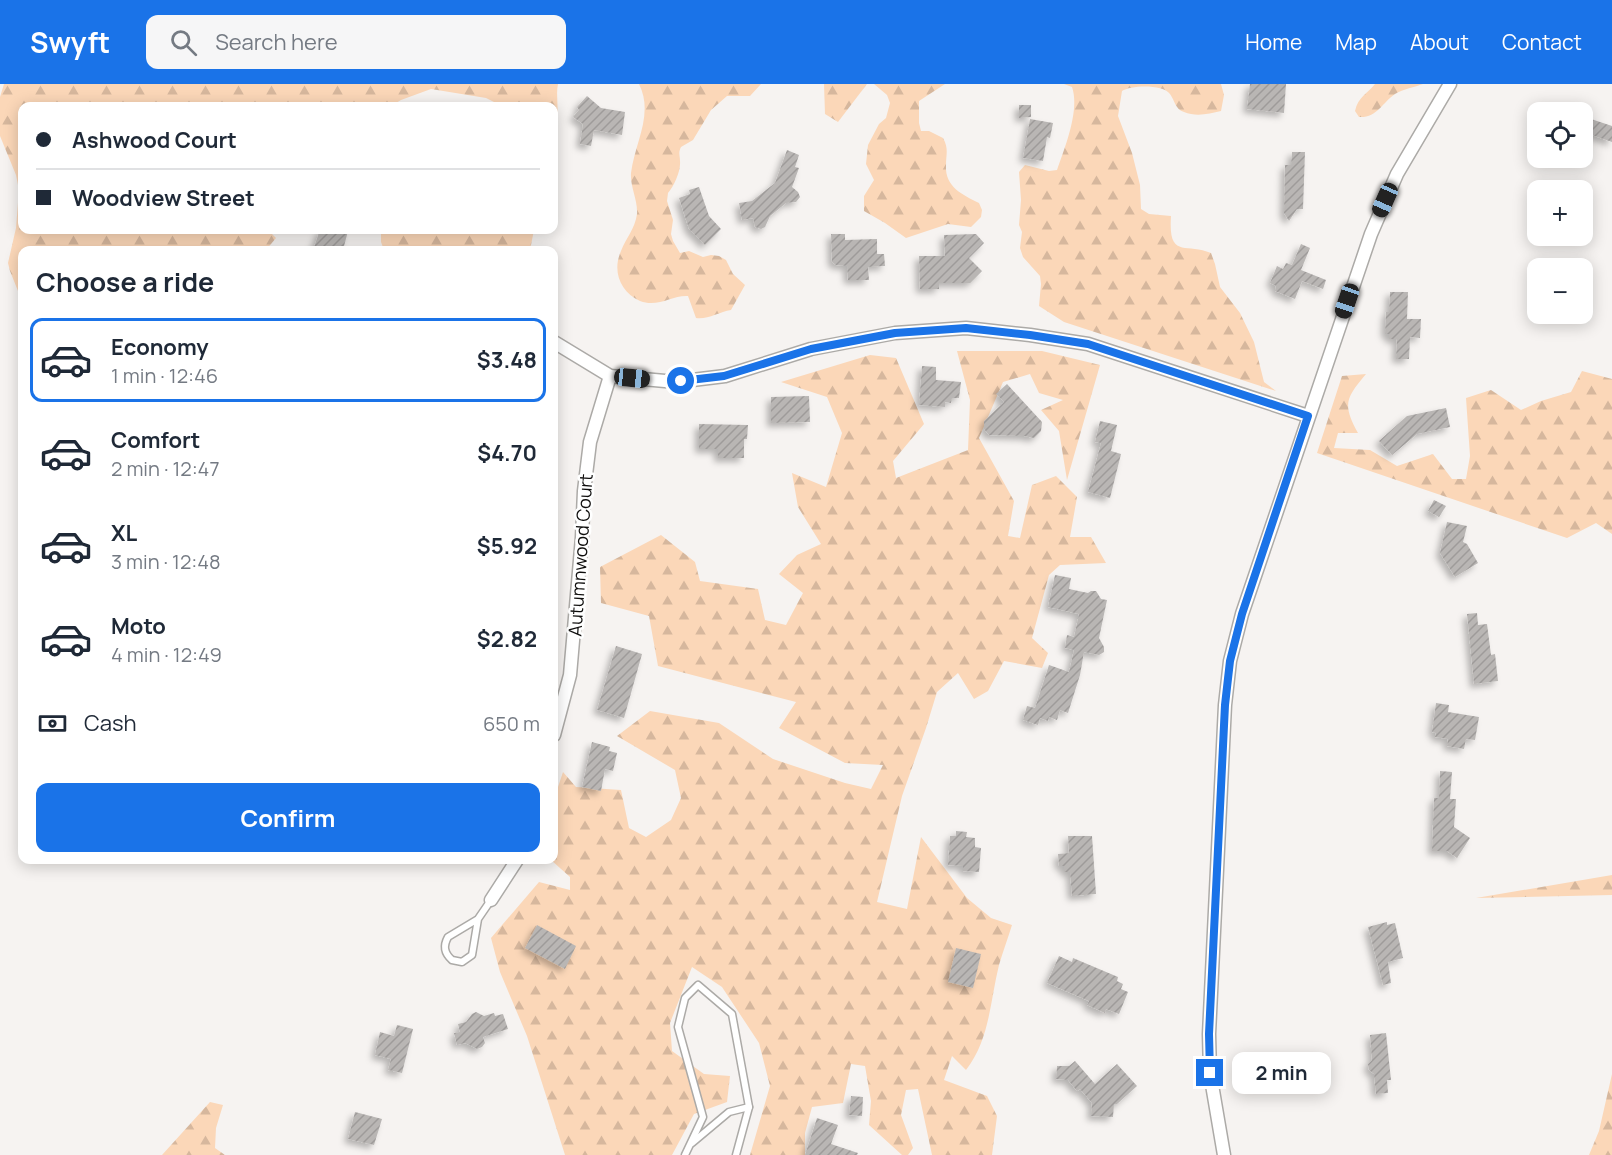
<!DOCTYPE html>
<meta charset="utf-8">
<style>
:root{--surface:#fff;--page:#f6f6f7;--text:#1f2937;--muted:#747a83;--line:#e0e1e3;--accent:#1a73e8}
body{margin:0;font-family:Manrope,sans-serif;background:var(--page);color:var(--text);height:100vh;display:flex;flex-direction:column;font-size:22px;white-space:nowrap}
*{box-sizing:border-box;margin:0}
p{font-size:20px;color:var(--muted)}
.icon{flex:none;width:33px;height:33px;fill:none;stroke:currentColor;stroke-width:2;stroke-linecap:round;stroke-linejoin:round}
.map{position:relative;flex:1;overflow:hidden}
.panel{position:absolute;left:18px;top:162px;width:540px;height:618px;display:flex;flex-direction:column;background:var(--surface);border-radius:12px;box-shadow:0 3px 15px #0003}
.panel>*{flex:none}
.banner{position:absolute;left:18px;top:18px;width:540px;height:132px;border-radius:12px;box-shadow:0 3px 15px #0003;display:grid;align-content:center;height:132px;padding:0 18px;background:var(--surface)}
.controls{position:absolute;left:1527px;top:18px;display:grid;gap:12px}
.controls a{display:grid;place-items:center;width:66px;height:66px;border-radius:12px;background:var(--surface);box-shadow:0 3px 15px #0003;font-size:30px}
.end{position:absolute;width:27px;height:27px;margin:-14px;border:8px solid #1a73e8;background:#fff;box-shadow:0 0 0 3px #fff}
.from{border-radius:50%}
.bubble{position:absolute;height:42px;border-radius:12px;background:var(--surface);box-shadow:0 3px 15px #0003;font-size:20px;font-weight:700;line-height:42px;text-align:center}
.car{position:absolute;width:18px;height:36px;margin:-18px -9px;border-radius:8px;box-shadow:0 0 4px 2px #0007;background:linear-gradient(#222 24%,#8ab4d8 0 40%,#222 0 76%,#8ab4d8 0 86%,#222 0)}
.banner b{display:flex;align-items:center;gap:21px;height:57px;font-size:22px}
.banner b+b{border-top:2px solid var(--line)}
.banner i{width:15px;height:15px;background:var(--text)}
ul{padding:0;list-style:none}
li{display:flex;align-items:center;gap:18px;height:84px;margin:0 12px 9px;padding:0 6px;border:3px solid transparent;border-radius:12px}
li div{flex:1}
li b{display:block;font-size:22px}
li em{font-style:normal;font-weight:700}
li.current{border-color:var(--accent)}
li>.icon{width:54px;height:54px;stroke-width:1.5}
h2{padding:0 18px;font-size:27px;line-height:72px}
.pay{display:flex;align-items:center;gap:15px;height:66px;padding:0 18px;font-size:22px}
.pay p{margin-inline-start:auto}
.cta{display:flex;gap:12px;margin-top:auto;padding:12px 18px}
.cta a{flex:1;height:69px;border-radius:12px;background:var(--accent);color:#fff;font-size:24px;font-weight:700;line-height:69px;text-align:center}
header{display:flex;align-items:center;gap:36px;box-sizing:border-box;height:84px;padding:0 30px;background:var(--accent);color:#fff}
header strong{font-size:28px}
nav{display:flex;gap:33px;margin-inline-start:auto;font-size:21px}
.search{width:420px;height:54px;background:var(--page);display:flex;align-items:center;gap:15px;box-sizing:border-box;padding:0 21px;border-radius:12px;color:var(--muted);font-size:22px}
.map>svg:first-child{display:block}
.forest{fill:url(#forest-firs)}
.building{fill:url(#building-hatch);filter:url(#shadow)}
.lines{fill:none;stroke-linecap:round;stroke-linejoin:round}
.service-casing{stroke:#acaaa7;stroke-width:9}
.minor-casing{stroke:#acaaa7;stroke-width:15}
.service{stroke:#fff;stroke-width:6}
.minor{stroke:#fff;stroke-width:12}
.route{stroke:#1a73e8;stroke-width:8}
.labels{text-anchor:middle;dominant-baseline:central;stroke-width:5;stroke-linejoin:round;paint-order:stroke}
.street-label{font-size:18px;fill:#0f0e0d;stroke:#fff}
</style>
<header>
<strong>Swyft</strong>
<div class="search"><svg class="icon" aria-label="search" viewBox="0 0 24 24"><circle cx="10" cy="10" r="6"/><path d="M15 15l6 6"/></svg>Search here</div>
<nav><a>Home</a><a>Map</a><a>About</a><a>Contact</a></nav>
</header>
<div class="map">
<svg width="1612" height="1071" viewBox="0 0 1612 1071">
<defs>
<pattern id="forest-firs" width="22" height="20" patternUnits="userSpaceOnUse" patternTransform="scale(1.5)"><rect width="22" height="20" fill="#fbd7b8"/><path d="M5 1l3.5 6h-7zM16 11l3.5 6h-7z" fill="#d6b79d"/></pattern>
<pattern id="building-hatch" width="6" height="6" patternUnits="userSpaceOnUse" patternTransform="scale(1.5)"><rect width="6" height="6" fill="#b9b6b4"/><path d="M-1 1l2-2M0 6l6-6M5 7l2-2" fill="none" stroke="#9e9b9a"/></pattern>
<filter id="shadow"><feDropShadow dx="-4" dy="4" stdDeviation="3" flood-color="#0004"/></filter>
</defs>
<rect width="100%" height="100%" fill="#f6f3f1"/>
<g class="forest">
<path d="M4 0H558C555 13 561 29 554 39V22H496L494 18 486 14 431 5 401 16 391 22H22V146H268L276 154 266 166H22V217L10 187 8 179 16 144 19 106 16 91 0 52V13Z"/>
<path d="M639 0H761L750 12H727L711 26 693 56 681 63C678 69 680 71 680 77 681 87 674 102 668 109L667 117 673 136 671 150 673 157 680 169 689 167 703 173 711 171 719 172 726 176 733 190 745 201 731 226C719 228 707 236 696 234L688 212C672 211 658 224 640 217 620 208 612 187 621 167 626 154 635 145 637 130 638 116 630 103 631 89 635 58 654 30 639 0Z"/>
<path d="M824 0H867L838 38 825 30Z"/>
<path d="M874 0H945L919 17V39L921 47H929L943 54C949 65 946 70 946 82 945 103 963 111 979 119L982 126 981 133 971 143 948 140 906 154 885 139 864 127V112L874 96 866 80 868 61 879 40 886 34 890 19 887 11Z"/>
<path d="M1064 0H1221L1224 11 1221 27C1209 30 1196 33 1184 28 1175 25 1175 17 1170 10 1163 0 1131 1 1122 7L1118 32 1132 69 1140 101 1141 125 1149 130 1171 132C1168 176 1186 158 1211 169L1215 180 1220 203 1240 229 1254 258 1264 298 1276 307 1064 238 1039 222 1041 200 1040 192 1023 173 1020 164 1022 148 1019 141 1021 116 1019 88 1025 81 1049 87 1057 86C1065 63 1080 26 1072 3Z"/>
<path d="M1375 0H1423C1415 3 1403 5 1395 10 1382 19 1377 34 1359 33L1355 27C1358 13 1367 10 1375 0Z"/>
<path d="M381 146H534L530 166H384L381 158Z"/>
<path d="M957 267H1042L1100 281 1067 396 1059 347 1041 326 1063 316 1039 309 1030 290 1003 298 979 354 1014 417 1008 452 1020 454 1032 401 1056 392 1077 413 1070 453H1091L1106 479 1060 481 1049 491 1032 554 1048 569 1042 584 1004 577 988 607 974 615 958 589 937 608 926 644 902 712 877 818 907 825 921 753 967 814 991 834 1012 841C1008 854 1003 867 999 881 990 917 990 955 966 986L952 972 944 996 987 1012 997 1032 992 1071H932L918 1005 906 1006 901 1031 913 1064 908 1071H902L869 1041 871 1017 865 982 851 980 843 1019 812 1023 805 1049V1071H750L770 1002 759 959 722 903 692 883 670 939 672 967 704 990 730 992 727 1018 694 1030 672 1071H565L527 952 500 888 491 854 539 798 570 806V793L551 776H554V715L563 688 576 703 621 706 629 744 646 753 671 736 681 714 675 686 617 652 650 627 719 639 773 675 845 699 871 705 883 681 845 679 779 644 796 618 658 582 649 532 601 519 600 483 661 451 695 478 700 497 758 505 765 536 786 541 803 509 779 490 797 471 821 460 798 423 792 389 826 403 842 349 827 313 781 298 870 271 896 274 924 340 893 377 896 394 968 366 970 316Z"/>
<path d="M1582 287 1612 295V450L1596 439 1567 454 1317 369 1342 292 1366 290C1346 314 1342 320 1358 349H1338L1334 364 1370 366 1397 382 1433 370 1452 395H1466L1470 372 1466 314 1491 306 1521 326 1541 317 1571 308Z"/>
<path d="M1612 791V811L1476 814Z"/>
<path d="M1612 990V1071H1589L1599 1047Z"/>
<path d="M210 1018 223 1021 216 1044 215 1064 225 1071H162Z"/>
</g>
<g class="building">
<path d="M1250 0H1286L1284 29 1247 25Z"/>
<path d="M587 12 601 24 625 28 622 51 594 46 591 62 580 60 583 40 573 33 579 26 577 23Z"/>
<path d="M1019 21H1031V33L1019 34Z"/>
<path d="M1030 35 1053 39 1050 54 1047 53 1043 77 1023 74Z"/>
<path d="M1591 35 1612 42V58L1586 49Z"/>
<path d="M787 66 799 71 795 83 799 84 792 103 798 108 800 113 796 118 786 119 770 132 765 143 761 145 755 143 753 134 742 136 739 119 752 117 775 99Z"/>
<path d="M1292 68H1305L1303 125H1297L1289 137 1284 129 1285 81H1291Z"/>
<path d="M699 103 709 132 721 145 705 161 689 145 679 114 690 110 689 106Z"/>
<path d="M320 146H342L348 147 343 166H313Z"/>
<path d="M831 150H845V156L877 155V170H884L885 182 868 183 869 196H848L847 182 836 181 832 178Z"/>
<path d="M976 150 984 159 969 174 982 187 970 199H939V205H920L919 172H945L944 151Z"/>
<path d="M1301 160 1310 164 1301 186 1326 196 1323 205 1302 197 1295 215 1275 207 1276 202 1270 199 1277 182 1283 185 1286 179 1292 181Z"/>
<path d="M1390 208H1408L1407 235H1421L1420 254 1410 253 1409 275H1396L1397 255H1389V250H1385L1386 228H1389Z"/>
<path d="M922 282 936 283V296L961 298 959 314H952L951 319 945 318V323L919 321Z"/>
<path d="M1007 300 1042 338 1041 347 1034 354 1024 352 989 351 984 345V337L1004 318 996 310Z"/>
<path d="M809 312 810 338 771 339V313Z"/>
<path d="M1446 324 1450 343 1417 350 1392 371 1379 357 1407 332Z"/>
<path d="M1100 337 1117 341 1111 367 1121 370 1110 414 1088 408 1101 359 1095 358Z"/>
<path d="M699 340 748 341 747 355H744V374H718V365H699Z"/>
<path d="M1434 416 1446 422 1439 433 1428 427Z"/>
<path d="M1447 438 1467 442 1463 458 1467 460 1478 479 1455 493 1440 469Z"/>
<path d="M1055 491 1071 494 1069 505 1088 509 1091 507H1096L1101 515 1107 516 1099 554 1104 563V568L1099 571 1084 568 1080 591 1068 629 1060 626 1057 636 1049 633 1048 637 1040 634 1038 641 1023 636 1027 622 1035 624 1049 581 1069 588 1074 566 1065 564 1067 551 1074 553 1079 530 1048 523Z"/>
<path d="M1477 529 1478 541 1487 540 1491 571 1495 570 1498 597 1474 600 1467 530Z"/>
<path d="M616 562 642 570 624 634 597 626Z"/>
<path d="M1436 619 1449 621 1448 628 1479 633 1475 656 1466 655 1464 665 1447 662 1448 655 1435 653 1436 649 1432 648Z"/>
<path d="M592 658 610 663 609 667 617 669 613 687 605 685 601 707 582 703Z"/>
<path d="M1440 687 1452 688 1450 715H1456L1454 743 1470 754 1457 774 1447 767H1432L1434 714H1439Z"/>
<path d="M956 747 967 748 966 753 975 754V763L981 764 979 788 963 787V782L948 781 950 752H956Z"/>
<path d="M1068 752H1092L1096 810 1072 812 1070 788H1064V782H1059L1058 770 1069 769Z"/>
<path d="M1387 838V841L1395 839 1403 874 1388 878 1391 899 1383 901 1368 843Z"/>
<path d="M537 841 576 862 565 885 525 864Z"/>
<path d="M956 864 981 870 973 904 948 898Z"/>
<path d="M1059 872 1072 878 1073 874 1118 893 1117 897 1123 900 1121 905 1128 908 1119 930 1106 925 1105 929 1087 921 1089 917 1047 899Z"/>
<path d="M476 928 484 932 494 929 495 932 503 930 508 945 483 953 485 959 482 963 477 965 465 959 457 961 454 949 460 948 458 940 466 938 472 930Z"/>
<path d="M397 941 413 945 402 989 388 986 391 975 375 971 380 948 394 952Z"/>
<path d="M1386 949 1391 996H1387L1388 1009 1376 1010 1374 990 1369 986 1368 980 1372 976 1370 951Z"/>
<path d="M1075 977 1095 1000 1117 980 1137 1002 1117 1020H1114L1113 1033 1091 1032 1092 1019 1080 1005 1077 1007 1068 996 1056 995 1057 982H1069Z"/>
<path d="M851 1012 863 1013 862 1032 849 1031Z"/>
<path d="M355 1028 382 1035 374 1061 348 1055Z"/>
<path d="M817 1034 838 1041 831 1060 858 1069 857 1071H805Z"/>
</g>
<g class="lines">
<defs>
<g id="service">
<path d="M478 835 448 853C443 862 444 869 452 876L462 878 472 871 478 835 491 816"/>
<path d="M692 1059 729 1028 749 1023"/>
<path d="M685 1071 703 1033 678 943 685 914 698 901 732 930 749 1023 736 1071"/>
</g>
<g id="minor">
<path d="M554 258 610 292 676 298 725 292 811 265 895 249 966 244 1030 251 1088 260 1308 332"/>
<path d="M554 651 570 591 582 453 584 407 590 358 610 292"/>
<path d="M491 816 517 776"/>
<path d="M1224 1071 1210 989 1209 950 1225 621 1230 577 1242 530 1371 150 1397 90 1450 0"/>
</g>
</defs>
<use href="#service" class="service-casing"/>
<use href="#minor" class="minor-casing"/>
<use href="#service" class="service"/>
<use href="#minor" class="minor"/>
</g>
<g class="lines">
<path class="route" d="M681 297 724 292 811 265 895 249 966 244 1030 251 1088 260 1308 332 1242 530 1230 577 1225 621 1209 950 1210 989"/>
</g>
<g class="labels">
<g class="street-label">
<text transform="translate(580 471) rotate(-86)">Autumnwood Court</text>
</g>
</g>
</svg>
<div class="controls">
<a><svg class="icon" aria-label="locate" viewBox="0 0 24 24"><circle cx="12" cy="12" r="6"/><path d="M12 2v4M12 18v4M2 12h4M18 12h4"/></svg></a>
<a>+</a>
<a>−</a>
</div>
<i class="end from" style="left:681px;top:297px"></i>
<i class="end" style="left:1210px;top:989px"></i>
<div class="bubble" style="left:1232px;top:968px;width:99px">2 min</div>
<i class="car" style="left:1385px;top:116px;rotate:204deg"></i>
<i class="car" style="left:1347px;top:217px;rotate:199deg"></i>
<i class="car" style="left:632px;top:294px;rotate:96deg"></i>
<div class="banner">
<b><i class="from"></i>Ashwood Court</b>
<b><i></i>Woodview Street</b>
</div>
<section class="panel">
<h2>Choose a ride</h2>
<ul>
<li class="current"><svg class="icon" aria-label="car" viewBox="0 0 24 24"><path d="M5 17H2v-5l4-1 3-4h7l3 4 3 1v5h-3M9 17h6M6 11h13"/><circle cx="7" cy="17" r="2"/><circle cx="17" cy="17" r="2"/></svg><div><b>Economy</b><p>1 min · 12:46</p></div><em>$3.48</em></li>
<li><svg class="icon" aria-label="car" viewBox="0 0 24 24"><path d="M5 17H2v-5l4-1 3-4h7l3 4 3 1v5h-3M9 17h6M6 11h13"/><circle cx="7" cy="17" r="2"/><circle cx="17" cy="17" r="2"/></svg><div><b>Comfort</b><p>2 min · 12:47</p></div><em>$4.70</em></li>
<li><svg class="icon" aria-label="car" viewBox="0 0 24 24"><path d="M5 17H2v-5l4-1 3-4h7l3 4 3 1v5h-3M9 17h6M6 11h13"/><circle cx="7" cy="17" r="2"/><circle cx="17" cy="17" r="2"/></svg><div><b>XL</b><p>3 min · 12:48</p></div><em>$5.92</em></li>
<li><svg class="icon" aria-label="car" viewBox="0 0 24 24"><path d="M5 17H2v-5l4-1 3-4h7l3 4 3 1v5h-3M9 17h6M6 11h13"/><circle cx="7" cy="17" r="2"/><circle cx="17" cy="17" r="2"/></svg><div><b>Moto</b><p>4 min · 12:49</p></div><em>$2.82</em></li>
</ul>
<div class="pay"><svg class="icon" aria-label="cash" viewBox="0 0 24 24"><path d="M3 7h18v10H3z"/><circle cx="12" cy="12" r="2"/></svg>Cash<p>650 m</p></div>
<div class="cta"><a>Confirm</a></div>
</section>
</div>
